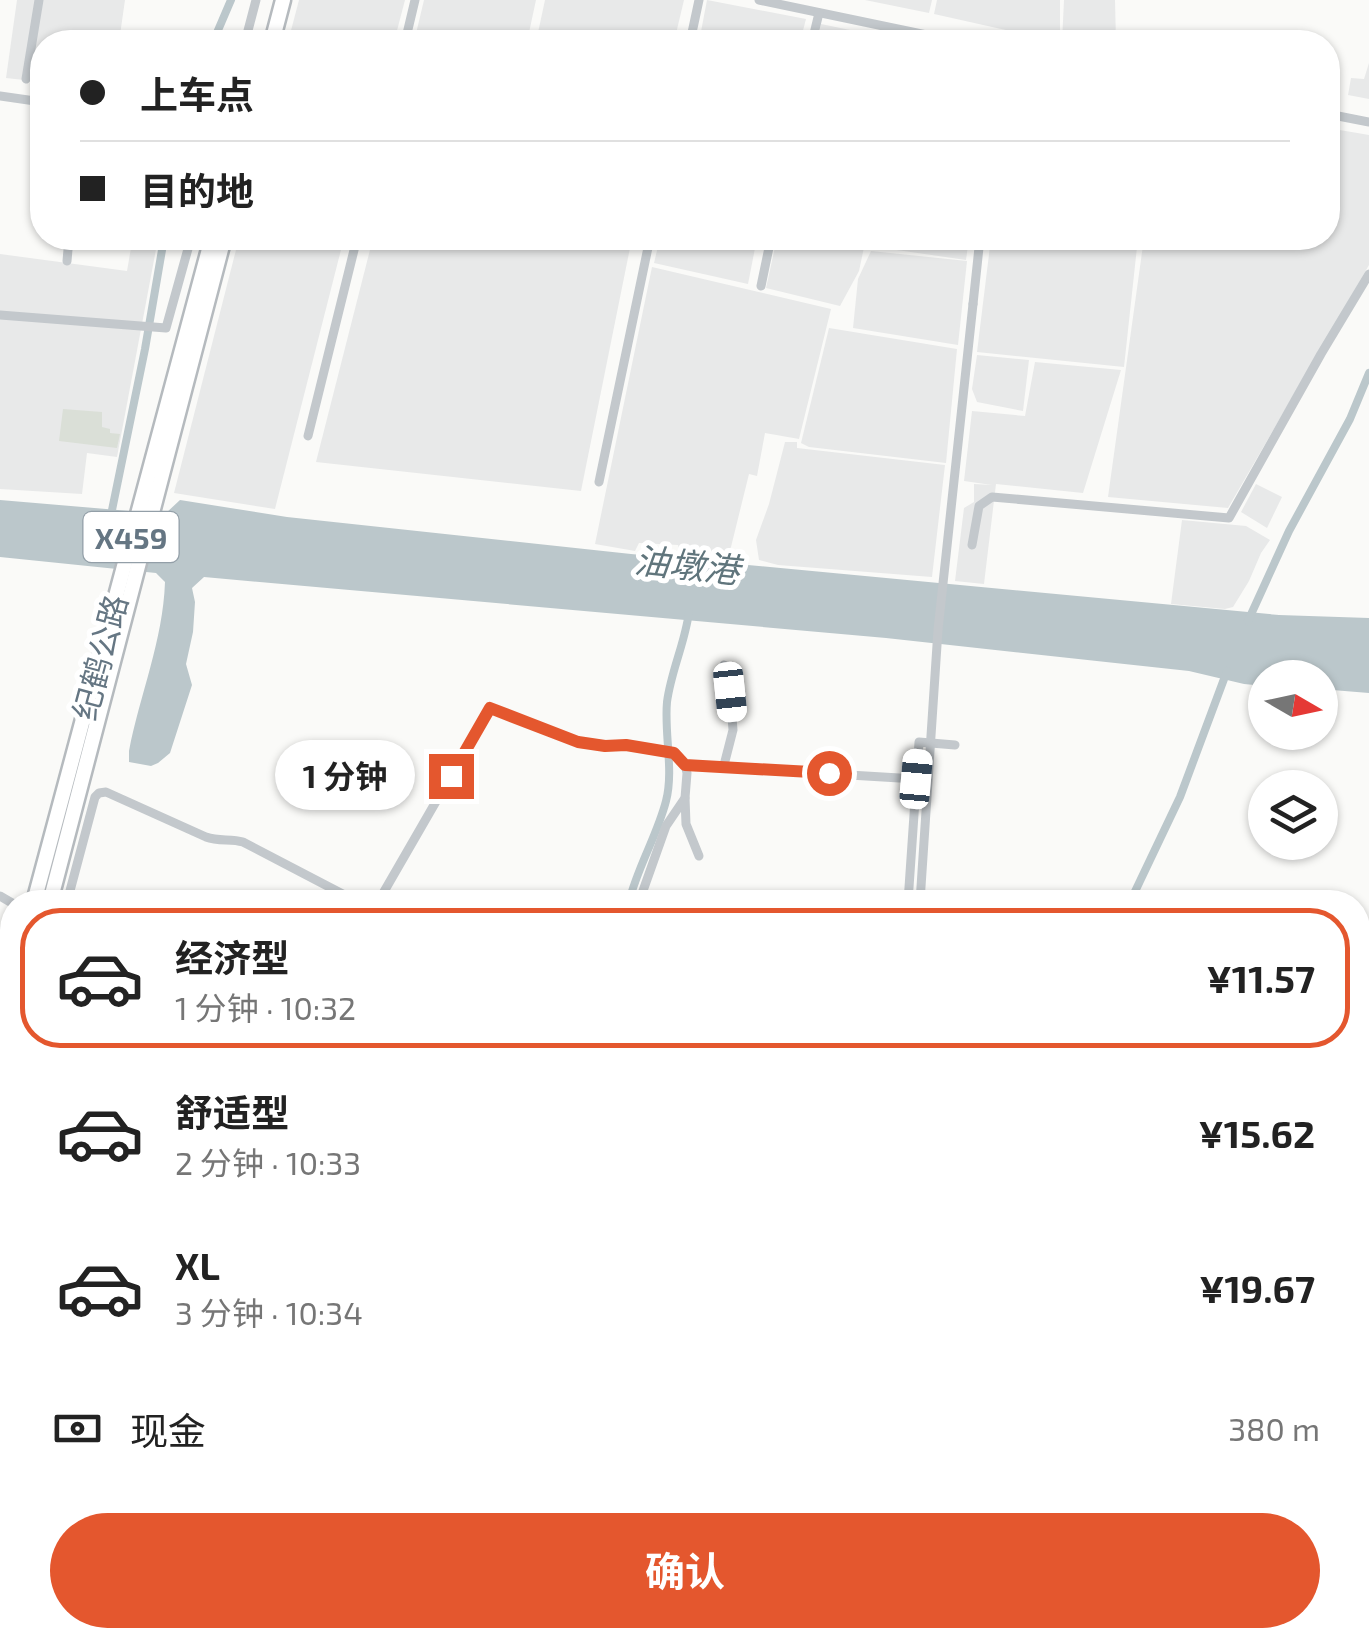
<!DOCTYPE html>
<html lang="zh">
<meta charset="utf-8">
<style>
:root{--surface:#fff;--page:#f6f6f6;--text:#222;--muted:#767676;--line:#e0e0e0;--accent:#e4572e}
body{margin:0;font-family:"Exo 2","Noto Sans SC",sans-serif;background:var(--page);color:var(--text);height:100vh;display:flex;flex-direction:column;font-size:38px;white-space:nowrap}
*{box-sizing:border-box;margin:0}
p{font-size:32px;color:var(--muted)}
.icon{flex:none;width:55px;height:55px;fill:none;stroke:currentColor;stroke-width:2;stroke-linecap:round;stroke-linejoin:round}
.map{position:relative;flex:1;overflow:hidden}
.drawer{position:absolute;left:0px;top:890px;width:1370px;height:758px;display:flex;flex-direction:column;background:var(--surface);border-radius:40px 40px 0 0;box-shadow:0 2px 8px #0004}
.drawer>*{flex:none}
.top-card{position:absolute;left:30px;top:30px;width:1310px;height:220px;border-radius:40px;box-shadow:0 2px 8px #0004;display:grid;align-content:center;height:220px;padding:0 50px;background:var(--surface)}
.needle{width:65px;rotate:99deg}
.fabs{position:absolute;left:1248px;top:660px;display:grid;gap:20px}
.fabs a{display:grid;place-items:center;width:90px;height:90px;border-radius:50%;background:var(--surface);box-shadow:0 2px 8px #0004;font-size:50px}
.end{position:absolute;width:45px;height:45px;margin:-22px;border:12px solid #e4572e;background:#fff;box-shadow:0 0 0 5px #fff}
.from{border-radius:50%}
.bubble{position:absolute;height:70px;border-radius:35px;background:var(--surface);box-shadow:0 2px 8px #0004;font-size:32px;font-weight:700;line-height:70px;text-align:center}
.car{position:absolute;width:30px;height:60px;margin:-30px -15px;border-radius:12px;box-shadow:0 0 8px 2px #0007;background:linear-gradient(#fff 24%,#345 0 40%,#fff 0 76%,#345 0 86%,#fff 0)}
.top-card b{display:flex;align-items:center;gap:35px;height:95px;font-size:38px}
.top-card b+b{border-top:2px solid var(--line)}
.top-card i{width:25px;height:25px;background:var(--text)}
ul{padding:18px 0 0;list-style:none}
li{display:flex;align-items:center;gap:30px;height:140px;margin:0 20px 15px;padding:0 30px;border:5px solid transparent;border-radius:40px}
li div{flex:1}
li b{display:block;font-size:38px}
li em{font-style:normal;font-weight:700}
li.on{border-color:var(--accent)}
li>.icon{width:90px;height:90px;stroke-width:1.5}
.pay{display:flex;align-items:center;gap:25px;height:110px;padding:0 50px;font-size:38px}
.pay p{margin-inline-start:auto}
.button{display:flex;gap:20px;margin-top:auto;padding:20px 50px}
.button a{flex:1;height:115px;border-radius:60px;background:var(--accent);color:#fff;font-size:40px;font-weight:700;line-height:115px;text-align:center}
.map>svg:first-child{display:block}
.built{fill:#e8e9e9}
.green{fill:#dadfd7}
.water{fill:#bbc7cb}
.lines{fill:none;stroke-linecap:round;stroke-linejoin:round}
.canal{stroke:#bbc7cb;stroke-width:8}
.primary-casing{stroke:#b5babe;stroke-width:19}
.street{stroke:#c3c8cc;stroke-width:9}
.primary{stroke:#fff;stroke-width:14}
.street-bridge{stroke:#c3c8cc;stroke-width:9}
.route{stroke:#e4572e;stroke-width:12}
.labels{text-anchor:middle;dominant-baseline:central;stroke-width:10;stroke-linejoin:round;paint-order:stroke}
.shield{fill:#fff;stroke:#939fa8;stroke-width:2.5}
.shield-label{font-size:30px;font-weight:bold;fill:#657683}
.street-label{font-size:32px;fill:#657683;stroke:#fff}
.water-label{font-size:35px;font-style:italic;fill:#60757c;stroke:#fff}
</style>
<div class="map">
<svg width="1369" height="1646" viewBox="0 0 1369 1646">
<rect width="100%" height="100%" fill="#fafaf8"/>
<g class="built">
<path d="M17 0H37L24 80 6 78Z"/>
<path d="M42 0H125L119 42H42V80L28 78Z"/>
<path d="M299 0H405L394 42H288Z"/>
<path d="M424 0H536L527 42H414Z"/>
<path d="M545 0H684L674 42H536Z"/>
<path d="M707 0 806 19 800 42H699Z"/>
<path d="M865 0H932L929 13Z"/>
<path d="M937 0H1060V42L934 14Z"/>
<path d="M1064 0H1115L1116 42H1062Z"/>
<path d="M821 24 908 42H817Z"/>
<path d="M1369 63V99L1348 95 1351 78 1364 79Z"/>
<path d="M1328 128 1369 135V265L1228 508 1108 497 1144 238H1215L1273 248 1276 238H1328Z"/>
<path d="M239 238H344L275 509 174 493Z"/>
<path d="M373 238H632L581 491 316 462Z"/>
<path d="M660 238H757L748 284 654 263Z"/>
<path d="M777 238H866L859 271 840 306 766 288Z"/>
<path d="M871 238H969L966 260 869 246Z"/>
<path d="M991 238H1138L1124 367 977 352Z"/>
<path d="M153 243 157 244 117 457 87 453 82 494 0 489V254L127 271 131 248 134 245Z"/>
<path d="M871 251 967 261 958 345 853 328 858 279Z"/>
<path d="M652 267 831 309 799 439 765 433 757 476 749 474 731 547 725 558H696L681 555 678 545 639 543 635 551 595 544Z"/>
<path d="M829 328 957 349 946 463 809 447 801 443Z"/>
<path d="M977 355 1029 360 1023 411 977 402 972 389Z"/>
<path d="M1035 362 1121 370 1083 493 996 484 984 584 955 581 964 508 974 502V484L992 485 964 481 972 411 1025 416Z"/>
<path d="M785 442H797V448L945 465 932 577 778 565 759 560 756 540 769 504Z"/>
<path d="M1256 484 1282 497 1267 528 1241 512Z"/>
<path d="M1182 520 1246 526 1270 540 1261 553 1249 581 1233 607 1225 609 1171 604Z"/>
<path d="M12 1173V1312L4 1308 2 1304Z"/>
<path d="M0 1459H12V1635H51L53 1646H0Z"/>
</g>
<path class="green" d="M63 409 102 412V427L110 429V433L120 434 117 448 59 441Z"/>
<path class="water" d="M0 500 165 514 180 500 287 517 631 554 1279 615 1369 618V693L1320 689V678H1265V686L1244 684 1189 671 886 638 204 577 192 588 195 602 193 632 186 664 192 685 170 753 158 763 151 766 129 762V751C140 694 163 641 165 582L156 573 0 557Z"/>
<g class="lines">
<g class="canal">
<path d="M213 42 231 0"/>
<path d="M112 510 145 349 162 250 161 238"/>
<path d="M1248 621 1289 531 1350 419 1369 373"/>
<path d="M629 902C637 868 657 836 666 801 674 770 664 734 667 702 671 671 685 643 689 612"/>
<path d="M1130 902 1180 797 1227 671"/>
<path d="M1358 1326 1364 1347 1369 1352"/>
<path d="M687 1635 688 1646"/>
<path d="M859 1635 865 1646"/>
<path d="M301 1646 326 1635"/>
</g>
<defs>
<g id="primary">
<path d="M272 42 283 0"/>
<path d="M34 902 212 238"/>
<path d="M50 902 224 238"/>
<path d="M0 1060 12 995"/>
<path d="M0 1161 12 1079"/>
</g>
</defs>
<use href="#primary" class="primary-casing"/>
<g class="street">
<path d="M759 0 960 42"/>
<path d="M245 42 256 0"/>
<path d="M405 42 415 0"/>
<path d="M690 42 699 0"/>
<path d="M812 42 819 13"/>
<path d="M26 79 39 0"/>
<path d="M0 96 42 102"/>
<path d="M1328 114 1369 122"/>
<path d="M67 261 69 238"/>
<path d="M761 286 771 238"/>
<path d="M973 304 980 238"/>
<path d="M0 315 166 328 191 238"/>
<path d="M308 436 357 238"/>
<path d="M599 482 650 238"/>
<path d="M972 545 979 506 992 497 1229 518 1321 354 1369 274"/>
<path d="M720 766 724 765 733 730 730 692 724 665"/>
<path d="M685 798 686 824 699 856"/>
<path d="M0 896 12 903"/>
<path d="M67 902 95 797 99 793 106 792 206 837C219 842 231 838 243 842L358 902"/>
<path d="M378 902 490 708 578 742 605 746 626 745 674 753 685 765 916 779"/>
<path d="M639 902 666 826 685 798 687 773 685 765"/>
<path d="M908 902 919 742 955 745"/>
<path d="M1358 1136 1369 1141"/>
<path d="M1358 1230 1369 1236"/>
<path d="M0 1321 12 1320"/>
<path d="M585 1635 614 1646"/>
<path d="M350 1646 364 1635"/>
<path d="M547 1646 551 1635"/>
<path d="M704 1646 724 1635"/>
</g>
<use href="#primary" class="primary"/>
<path class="street-bridge" d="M920 902 938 630 973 304"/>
</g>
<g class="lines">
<path class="route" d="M451 776 490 708 578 742 605 746 626 745 674 753 685 765 829 773"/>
</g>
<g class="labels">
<rect class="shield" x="83.5" y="512" width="95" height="50" rx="8"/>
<g class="shield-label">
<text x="131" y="537">X459</text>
</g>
<g class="street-label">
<text transform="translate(99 657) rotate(-75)">纪鹤公路</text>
</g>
<g class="water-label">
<text transform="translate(687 564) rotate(6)">油墩港</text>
</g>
</g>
</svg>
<div class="fabs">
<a><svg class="needle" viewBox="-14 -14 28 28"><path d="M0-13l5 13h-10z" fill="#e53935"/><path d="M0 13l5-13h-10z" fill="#767676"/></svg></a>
<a><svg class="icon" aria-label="layers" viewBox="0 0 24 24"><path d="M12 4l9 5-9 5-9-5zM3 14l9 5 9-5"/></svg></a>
</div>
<i class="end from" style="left:829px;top:773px"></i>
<i class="end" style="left:451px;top:776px"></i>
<div class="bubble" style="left:275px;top:740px;width:140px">1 分钟</div>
<i class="car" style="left:730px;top:692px;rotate:174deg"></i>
<i class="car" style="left:916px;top:779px;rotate:5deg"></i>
<div class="top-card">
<b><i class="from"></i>上车点</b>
<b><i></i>目的地</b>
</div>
<section class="drawer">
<ul>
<li class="on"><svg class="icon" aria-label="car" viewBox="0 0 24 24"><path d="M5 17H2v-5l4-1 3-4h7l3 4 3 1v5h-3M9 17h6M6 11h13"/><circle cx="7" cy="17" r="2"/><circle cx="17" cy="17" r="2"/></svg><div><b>经济型</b><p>1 分钟 · 10:32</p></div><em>¥11.57</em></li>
<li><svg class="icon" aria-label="car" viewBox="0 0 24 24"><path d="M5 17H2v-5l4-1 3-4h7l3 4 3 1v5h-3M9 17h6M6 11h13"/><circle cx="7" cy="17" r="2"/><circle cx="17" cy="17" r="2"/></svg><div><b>舒适型</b><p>2 分钟 · 10:33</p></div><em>¥15.62</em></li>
<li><svg class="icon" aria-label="car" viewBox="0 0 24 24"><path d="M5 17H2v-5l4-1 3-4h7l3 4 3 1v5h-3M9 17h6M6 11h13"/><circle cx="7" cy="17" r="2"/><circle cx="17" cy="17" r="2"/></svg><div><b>XL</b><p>3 分钟 · 10:34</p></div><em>¥19.67</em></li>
</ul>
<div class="pay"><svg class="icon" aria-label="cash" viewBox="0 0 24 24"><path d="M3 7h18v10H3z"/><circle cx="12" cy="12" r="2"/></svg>现金<p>380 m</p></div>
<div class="button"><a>确认</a></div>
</section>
</div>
